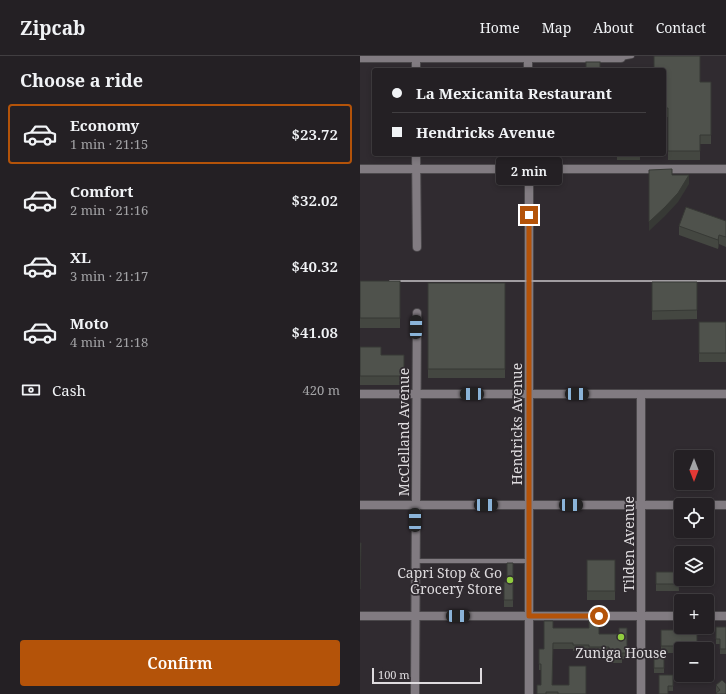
<!DOCTYPE html>
<meta charset="utf-8">
<style>
:root{--surface:#242024;--page:#2c282c;--text:#f1f3f6;--muted:#a3a3a6;--line:#413e41;--accent:#b45309}
body{margin:0;font-family:"Noto Serif",serif;background:var(--page);color:var(--text);height:100vh;display:flex;flex-direction:column;font-size:15px;white-space:nowrap}
*{box-sizing:border-box;margin:0}
p{font-size:13px;color:var(--muted)}
.icon{flex:none;width:22px;height:22px;fill:none;stroke:currentColor;stroke-width:2;stroke-linecap:round;stroke-linejoin:round}
.map{position:relative;flex:1;overflow:hidden}
.drawer{display:flex;flex-direction:column;background:var(--surface);width:360px}
.drawer>*{flex:none}
.hud{position:absolute;left:12px;top:12px;width:294px;height:88px;border-radius:4px;box-shadow:0 2px 6px #0003,0 0 0 1px var(--line);display:grid;align-content:center;height:88px;padding:0 20px;background:var(--surface)}
.needle{width:26px;rotate:180deg}
.fabs{position:absolute;left:314px;top:394px;display:grid;gap:8px}
.fabs a{display:grid;place-items:center;width:40px;height:40px;border-radius:4px;background:var(--surface);box-shadow:0 2px 6px #0003,0 0 0 1px var(--line);font-size:20px}
.scale{position:absolute;left:12px;bottom:10px;width:110px;box-sizing:border-box;padding-left:4px;border:2px solid #dedbde;border-top:0;font-size:11px;line-height:14px;white-space:nowrap;color:#dedbde;-webkit-text-stroke:3px #302b30;paint-order:stroke}
.end{position:absolute;width:18px;height:18px;margin:-9px;border:5px solid #b45309;background:#fff;box-shadow:0 0 0 2px #fff}
.from{border-radius:50%}
.bubble{position:absolute;height:28px;border-radius:4px;background:var(--surface);box-shadow:0 2px 6px #0003,0 0 0 1px var(--line);font-size:13px;font-weight:600;line-height:28px;text-align:center}
.car{position:absolute;width:12px;height:24px;margin:-12px -6px;border-radius:5px;box-shadow:0 0 3px 1px #0007;background:linear-gradient(#222 24%,#8ab4d8 0 40%,#222 0 76%,#8ab4d8 0 86%,#222 0)}
.hud b{display:flex;align-items:center;gap:14px;height:38px;font-size:15px}
.hud b+b{border-top:1px solid var(--line)}
.hud i{width:10px;height:10px;background:var(--text)}
ul{padding:0;list-style:none}
li{display:flex;align-items:center;gap:12px;height:60px;margin:0 8px 6px;padding:0 12px;border:2px solid transparent;border-radius:4px}
li div{flex:1}
li b{display:block;font-size:15px}
li em{font-style:normal;font-weight:600}
li.current{border-color:var(--accent)}
li>.icon{width:36px;height:36px;stroke-width:1.5}
h2{padding:0 20px;font-size:18px;line-height:48px}
.pay{display:flex;align-items:center;gap:10px;height:44px;padding:0 20px;font-size:15px}
.pay p{margin-inline-start:auto}
.cta{display:flex;gap:8px;margin-top:auto;padding:8px 20px}
.cta a{flex:1;height:46px;border-radius:4px;background:var(--accent);color:#fff;font-size:16px;font-weight:600;line-height:46px;text-align:center}
header{display:flex;align-items:center;gap:24px;box-sizing:border-box;height:56px;padding:0 20px;background:var(--surface);border-bottom:1px solid var(--line)}
header strong{font-size:19px}
nav{display:flex;gap:22px;margin-inline-start:auto;font-size:14px}
main{display:flex;flex:1;min-height:0}
.map>svg:first-child{display:block}
.lines{fill:none;stroke-linecap:round;stroke-linejoin:round}
.service-casing{stroke:#4b484b;stroke-width:5.5}
.minor-casing{stroke:#4b484b;stroke-width:10}
.tertiary-casing{stroke:#4b484b;stroke-width:10}
.service{stroke:#817b81;stroke-width:4}
.minor{stroke:#817b81;stroke-width:8}
.tertiary{stroke:#817b81;stroke-width:8}
.rail{stroke:#a19da1;stroke-width:2}
.wall{fill:#444741}
.shaded-wall{fill:#373935}
.building{fill:#4f524c;stroke:#373935}
.route{stroke:#b45309;stroke-width:5}
.poi-dot{fill:#91cd3f;stroke:#302b30;stroke-width:1.5}
.labels{text-anchor:middle;dominant-baseline:central;stroke-width:3.5;stroke-linejoin:round;paint-order:stroke}
.street-label{font-size:14px;fill:#dedbde;stroke:#302b30}
.poi-label{font-size:14px;fill:#dedbde;stroke:#302b30;text-anchor:end}
</style>
<header>
<strong>Zipcab</strong>
<nav><a>Home</a><a>Map</a><a>About</a><a>Contact</a></nav>
</header>
<main>
<section class="drawer">
<h2>Choose a ride</h2>
<ul>
<li class="current"><svg class="icon" aria-label="car" viewBox="0 0 24 24"><path d="M5 17H2v-5l4-1 3-4h7l3 4 3 1v5h-3M9 17h6M6 11h13"/><circle cx="7" cy="17" r="2"/><circle cx="17" cy="17" r="2"/></svg><div><b>Economy</b><p>1 min · 21:15</p></div><em>$23.72</em></li>
<li><svg class="icon" aria-label="car" viewBox="0 0 24 24"><path d="M5 17H2v-5l4-1 3-4h7l3 4 3 1v5h-3M9 17h6M6 11h13"/><circle cx="7" cy="17" r="2"/><circle cx="17" cy="17" r="2"/></svg><div><b>Comfort</b><p>2 min · 21:16</p></div><em>$32.02</em></li>
<li><svg class="icon" aria-label="car" viewBox="0 0 24 24"><path d="M5 17H2v-5l4-1 3-4h7l3 4 3 1v5h-3M9 17h6M6 11h13"/><circle cx="7" cy="17" r="2"/><circle cx="17" cy="17" r="2"/></svg><div><b>XL</b><p>3 min · 21:17</p></div><em>$40.32</em></li>
<li><svg class="icon" aria-label="car" viewBox="0 0 24 24"><path d="M5 17H2v-5l4-1 3-4h7l3 4 3 1v5h-3M9 17h6M6 11h13"/><circle cx="7" cy="17" r="2"/><circle cx="17" cy="17" r="2"/></svg><div><b>Moto</b><p>4 min · 21:18</p></div><em>$41.08</em></li>
</ul>
<div class="pay"><svg class="icon" aria-label="cash" viewBox="0 0 24 24"><path d="M3 7h18v10H3z"/><circle cx="12" cy="12" r="2"/></svg>Cash<p>420 m</p></div>
<div class="cta"><a>Confirm</a></div>
</section>
<div class="map">
<svg width="366" height="638" viewBox="0 0 366 638">
<rect width="100%" height="100%" fill="#302b30"/>
<g class="lines">
<defs>
<g id="service">
<path d="M261 2 272 0"/>
<path d="M55 505H169"/>
</g>
<g id="minor">
<path d="M0 2H261"/>
<path d="M168 2V14"/>
<path d="M56 14V2"/>
<path d="M56 98 57 191"/>
<path d="M0 113H366"/>
<path d="M0 338H366"/>
<path d="M0 449H366"/>
<path d="M55 638 57 257"/>
<path d="M169 638V98"/>
<path d="M281 638V338"/>
</g>
<g id="tertiary">
<path d="M0 560H321"/>
<path d="M347 560H366"/>
</g>
</defs>
<use href="#service" class="service-casing"/>
<use href="#minor" class="minor-casing"/>
<use href="#tertiary" class="tertiary-casing"/>
<use href="#service" class="service"/>
<use href="#minor" class="minor"/>
<use href="#tertiary" class="tertiary"/>
<path class="rail" d="M30 225H366"/>
</g>
<g class="wall">
<path d="M304 14 340 26 351 35V88H340V104H308V61H304Z"/>
<rect x="257" y="98" width="23" height="6"/>
<path d="M366 165V191L359 188 358 193 319 179V170Z"/>
<rect x="0" y="225" width="40" height="47"/>
<path d="M292 226H337V263L292 264Z"/>
<rect x="68" y="227" width="77" height="95"/>
<rect x="339" y="266" width="27" height="40"/>
<path d="M0 291 21 299H44V329H0Z"/>
<rect x="227" y="504" width="28" height="40"/>
<path d="M153 507V551H144V526H147Z"/>
<path d="M296 516H318L319 535H296Z"/>
<path d="M356 571H366V598H360V588H356Z"/>
<path d="M193 572 239 578H259L267 572V603H262V607H249V597H229V595H213V593H193L192 629 226 638H177L181 629V614H179V593H184Z"/>
<path d="M301 574 337 593H321V597H301Z"/>
<rect x="294" y="598" width="10" height="19"/>
<path d="M313 619V635H308L299 638Z"/>
<rect x="356" y="629" width="10" height="9"/>
</g>
<g class="shaded-wall">
<path d="M329 119V128L318 146 305 160 289 175V166Z"/>
<path d="M359 179V188L358 193V184Z"/>
</g>
<g class="building">
<path d="M294 0H340V26H351V79H340V95H308V52H304V14H294Z"/>
<rect x="226" y="6" width="14" height="8"/>
<path d="M312 113V119H329L318 137 305 151 289 166V114Z"/>
<path d="M326 151 366 165V181L359 179 358 184 319 170Z"/>
<rect x="0" y="225" width="40" height="37"/>
<path d="M292 226H337V254L292 255Z"/>
<rect x="68" y="227" width="77" height="86"/>
<rect x="339" y="266" width="27" height="31"/>
<path d="M0 291H21V299H44V320H0Z"/>
<path d="M0 487H1L0 533Z"/>
<rect x="227" y="504" width="28" height="31"/>
<path d="M147 507H153V544H144V526H147Z"/>
<path d="M296 516H318L319 528H296Z"/>
<path d="M229 564H239V578H259V572H267V597H262V601H249V591H229V589H213V587H193L192 629H209V610H226V638H198V636H186V638H177V629H181V608H179V593H184V565H193V572H229Z"/>
<path d="M356 571H366V593H360V583H356Z"/>
<path d="M301 574H337V593H324V590H301Z"/>
<rect x="294" y="598" width="10" height="14"/>
<path d="M299 619H313V630H308V638H299Z"/>
<path d="M362 624 366 628V638H357L356 637 360 634 356 629Z"/>
</g>
<g class="lines">
<path class="route" d="M169 159V560H239"/>
</g>
<g class="poi-dot">
<circle cx="150" cy="524" r="4"/>
<circle cx="261" cy="581" r="4"/>
</g>
<g class="labels">
<g class="street-label">
<text transform="translate(156 368) rotate(-90)">Hendricks Avenue</text>
<text transform="translate(43 376) rotate(-90)">McClelland Avenue</text>
<text transform="translate(268 488) rotate(-90)">Tilden Avenue</text>
</g>
<g class="poi-label">
<text x="142" y="516">Capri Stop &amp; Go<tspan x="142" dy="16">Grocery Store</tspan></text>
<text x="261" y="596" text-anchor="middle">Zuniga House</text>
</g>
</g>
</svg>
<div class="fabs">
<a><svg class="needle" viewBox="-14 -14 28 28"><path d="M0-13l5 13h-10z" fill="#e53935"/><path d="M0 13l5-13h-10z" fill="#a3a3a6"/></svg></a>
<a><svg class="icon" aria-label="locate" viewBox="0 0 24 24"><circle cx="12" cy="12" r="6"/><path d="M12 2v4M12 18v4M2 12h4M18 12h4"/></svg></a>
<a><svg class="icon" aria-label="layers" viewBox="0 0 24 24"><path d="M12 4l9 5-9 5-9-5zM3 14l9 5 9-5"/></svg></a>
<a>+</a>
<a>−</a>
</div>
<div class="scale">100 m</div>
<i class="end from" style="left:239px;top:560px"></i>
<i class="end" style="left:169px;top:159px"></i>
<div class="bubble" style="left:136px;top:101px;width:66px">2 min</div>
<i class="car" style="left:56px;top:271px;rotate:1deg"></i>
<i class="car" style="left:112px;top:338px;rotate:270deg"></i>
<i class="car" style="left:217px;top:338px;rotate:90deg"></i>
<i class="car" style="left:126px;top:449px;rotate:90deg"></i>
<i class="car" style="left:211px;top:449px;rotate:90deg"></i>
<i class="car" style="left:55px;top:464px;rotate:0deg"></i>
<i class="car" style="left:98px;top:560px;rotate:90deg"></i>
<div class="hud">
<b><i class="from"></i>La Mexicanita Restaurant</b>
<b><i></i>Hendricks Avenue</b>
</div>
</div>
</main>
